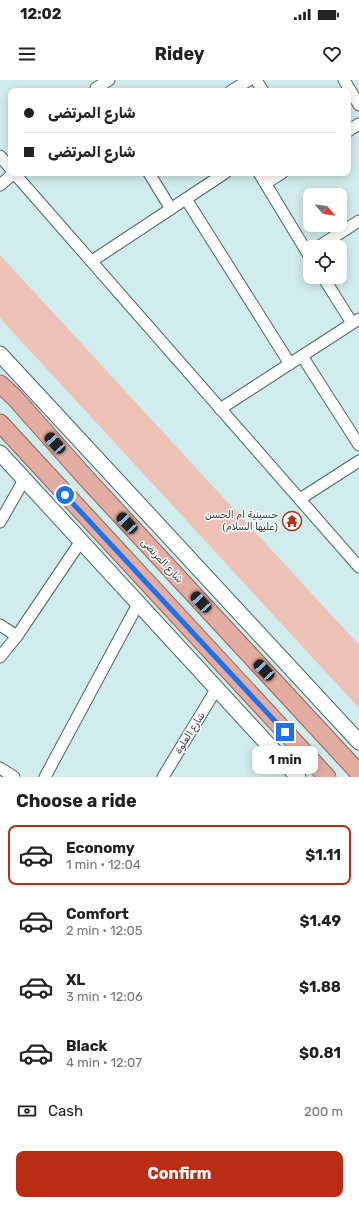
<!DOCTYPE html>
<meta charset="utf-8">
<style>
:root{--surface:#fff;--page:#f2f2f2;--text:#222;--muted:#767676;--line:#e0e0e0;--accent:#b92d15}
body{margin:0;font-family:Rubik,Cairo,sans-serif;background:var(--page);color:var(--text);height:100vh;display:flex;flex-direction:column;font-size:15px;white-space:nowrap}
*{box-sizing:border-box;margin:0}
p{font-size:13px;color:var(--muted)}
.icon{flex:none;width:22px;height:22px;fill:none;stroke:currentColor;stroke-width:2;stroke-linecap:round;stroke-linejoin:round}
.map{position:relative;height:697px;overflow:hidden}
.drawer{display:flex;flex-direction:column;background:var(--surface);flex:1}
.drawer>*{flex:none}
.hud{position:absolute;left:8px;top:8px;width:343px;height:88px;border-radius:8px;box-shadow:0 2px 10px #0003;display:grid;align-content:center;height:88px;padding:0 16px;background:var(--surface)}
.needle{width:26px;rotate:118deg}
.tools{position:absolute;left:303px;top:108px;display:grid;gap:8px}
.tools a{display:grid;place-items:center;width:44px;height:44px;border-radius:8px;background:var(--surface);box-shadow:0 2px 10px #0003;font-size:20px}
.end{position:absolute;width:18px;height:18px;margin:-9px;border:5px solid #1a73e8;background:#fff;box-shadow:0 0 0 2px #fff}
.from{border-radius:50%}
.bubble{position:absolute;height:28px;border-radius:8px;background:var(--surface);box-shadow:0 2px 10px #0003;font-size:13px;font-weight:700;line-height:28px;text-align:center}
.car{position:absolute;width:12px;height:24px;margin:-12px -6px;border-radius:5px;box-shadow:0 0 3px 1px #0007;background:linear-gradient(#222 24%,#8ab4d8 0 40%,#222 0 76%,#8ab4d8 0 86%,#222 0)}
.hud b{display:flex;align-items:center;gap:14px;height:38px;font-size:15px}
.hud b+b{border-top:1px solid var(--line)}
.hud i{width:10px;height:10px;background:var(--text)}
ul{padding:0;list-style:none}
li{display:flex;align-items:center;gap:12px;height:60px;margin:0 8px 6px;padding:0 8px;border:2px solid transparent;border-radius:8px}
li div{flex:1}
li b{display:block;font-size:15px}
li em{font-style:normal;font-weight:700}
li.active{border-color:var(--accent)}
li>.icon{width:36px;height:36px;stroke-width:1.5}
h2{padding:0 16px;font-size:18px;line-height:48px}
.pay{display:flex;align-items:center;gap:10px;height:44px;padding:0 16px;font-size:15px}
.pay p{margin-inline-start:auto}
.cta{display:flex;gap:8px;margin-top:auto;padding:8px 16px}
.cta a{flex:1;height:46px;border-radius:8px;background:var(--accent);color:#fff;font-size:16px;font-weight:700;line-height:46px;text-align:center}
.status{display:flex;justify-content:space-between;align-items:center;height:28px;padding:0 20px;background:var(--surface);direction:ltr}
.status svg{height:11px;fill:currentColor}
header{display:flex;justify-content:space-between;align-items:center;height:52px;padding:0 16px;background:var(--surface);font-size:18px;font-weight:700}
.map>svg:first-child{display:block}
.green{fill:#efc2b8}
.lines{fill:none;stroke-linecap:round;stroke-linejoin:round}
.street-casing{stroke:#4c6565;stroke-width:13}
.secondary-casing{stroke:#4c6565;stroke-width:17}
.primary-casing{stroke:#976055;stroke-width:19}
.street{stroke:#fff;stroke-width:11}
.secondary{stroke:#fff;stroke-width:15}
.primary{stroke:#e3ada3;stroke-width:17}
.route{stroke:#1a73e8;stroke-width:5}
.labels{text-anchor:middle;dominant-baseline:central;stroke-width:3;stroke-linejoin:round;paint-order:stroke}
.poi-label{font-size:10px;fill:#2d3838;stroke:#fff;text-anchor:end}
.street-label{font-size:10px;fill:#2d3838;stroke:#fff}
</style>
<div class="status"><b>12:02</b><svg viewBox="0 0 49 12"><path d="M0 12V9h3v3zM5 12V6h3v6zM10 12V3h3v9zM15 12V0h3v12zM26 1h20v11H26zM47 4h2v5h-2z"/></svg></div>
<header><svg class="icon" aria-label="menu" viewBox="0 0 24 24"><path d="M4 6h16M4 12h16M4 18h16"/></svg>Ridey<svg class="icon" aria-label="heart" viewBox="0 0 24 24"><path d="M12 20l-8-8c-3-5 5-10 8-4 3-6 11-1 8 4z"/></svg></header>
<div class="map">
<svg width="359" height="697" viewBox="0 0 359 697">
<rect width="100%" height="100%" fill="#d1ecec"/>
<path class="green" d="M0 175 359 565V628L0 238Z"/>
<g class="lines">
<defs>
<g id="street">
<path d="M256 0 263 11"/>
<path d="M344 0 359 25"/>
<path d="M96 8 109 0"/>
<path d="M231 11 249 0"/>
<path d="M348 51 359 44"/>
<path d="M0 76 11 89"/>
<path d="M14 93 359 487"/>
<path d="M149 93 171 129"/>
<path d="M259 93 310 177"/>
<path d="M266 103 282 93"/>
<path d="M0 105 14 93"/>
<path d="M186 119 290 284"/>
<path d="M318 167 359 141"/>
<path d="M92 181 225 93"/>
<path d="M323 197 352 243"/>
<path d="M302 276 359 365"/>
<path d="M220 329 359 239"/>
<path d="M300 419 359 381"/>
<path d="M0 442 24 400"/>
<path d="M0 545 17 556"/>
<path d="M0 577 17 556 81 461"/>
<path d="M0 688 14 697"/>
<path d="M45 697 138 524"/>
<path d="M163 697 217 608"/>
</g>
<g id="secondary">
<path d="M0 274 359 662"/>
<path d="M0 373 298 697"/>
</g>
<g id="primary">
<path d="M0 304 15 318 85 397 359 693"/>
<path d="M0 343 327 697"/>
</g>
</defs>
<use href="#street" class="street-casing"/>
<use href="#secondary" class="secondary-casing"/>
<use href="#primary" class="primary-casing"/>
<use href="#street" class="street"/>
<use href="#secondary" class="secondary"/>
<use href="#primary" class="primary"/>
</g>
<g class="lines">
<path class="route" d="M65 415 285 652"/>
</g>
<defs>
<symbol id="temple-ring" viewBox="-11 -11 22 22"><circle r="9.5" fill="#fff" stroke="#b92d15" stroke-width="1.5"/><path d="M0-6L5-2H3V0L6.5 2.5H4V6H1.5V3h-3V6H-4V2.5H-6.5L-3 0V-2H-5Z" fill="#b92d15"/></symbol>
</defs>
<g fill-rule="evenodd">
<use href="#temple-ring" x="281" y="430" width="22" height="22"/>
</g>
<g class="labels">
<g class="poi-label">
<text x="278" y="435">حسينية ام الحسن<tspan x="278" dy="12">(عليها السلام)</tspan></text>
</g>
<g class="street-label">
<text transform="translate(162 481) rotate(47)">شارع المرتضى</text>
<text transform="translate(190 653) rotate(-58)">شارع العلوة</text>
</g>
</g>
</svg>
<div class="tools">
<a><svg class="needle" viewBox="-14 -14 28 28"><path d="M0-13l5 13h-10z" fill="#e53935"/><path d="M0 13l5-13h-10z" fill="#767676"/></svg></a>
<a><svg class="icon" aria-label="locate" viewBox="0 0 24 24"><circle cx="12" cy="12" r="6"/><path d="M12 2v4M12 18v4M2 12h4M18 12h4"/></svg></a>
</div>
<i class="end from" style="left:65px;top:415px"></i>
<i class="end" style="left:285px;top:652px"></i>
<div class="bubble" style="left:252px;top:666px;width:66px">1 min</div>
<i class="car" style="left:55px;top:363px;rotate:318deg"></i>
<i class="car" style="left:127px;top:443px;rotate:317deg"></i>
<i class="car" style="left:201px;top:522px;rotate:317deg"></i>
<i class="car" style="left:264px;top:590px;rotate:317deg"></i>
<div class="hud">
<b><i class="from"></i>شارع المرتضى</b>
<b><i></i>شارع المرتضى</b>
</div>
</div>
<section class="drawer">
<h2>Choose a ride</h2>
<ul>
<li class="active"><svg class="icon" aria-label="car" viewBox="0 0 24 24"><path d="M5 17H2v-5l4-1 3-4h7l3 4 3 1v5h-3M9 17h6M6 11h13"/><circle cx="7" cy="17" r="2"/><circle cx="17" cy="17" r="2"/></svg><div><b>Economy</b><p>1 min · 12:04</p></div><em>$1.11</em></li>
<li><svg class="icon" aria-label="car" viewBox="0 0 24 24"><path d="M5 17H2v-5l4-1 3-4h7l3 4 3 1v5h-3M9 17h6M6 11h13"/><circle cx="7" cy="17" r="2"/><circle cx="17" cy="17" r="2"/></svg><div><b>Comfort</b><p>2 min · 12:05</p></div><em>$1.49</em></li>
<li><svg class="icon" aria-label="car" viewBox="0 0 24 24"><path d="M5 17H2v-5l4-1 3-4h7l3 4 3 1v5h-3M9 17h6M6 11h13"/><circle cx="7" cy="17" r="2"/><circle cx="17" cy="17" r="2"/></svg><div><b>XL</b><p>3 min · 12:06</p></div><em>$1.88</em></li>
<li><svg class="icon" aria-label="car" viewBox="0 0 24 24"><path d="M5 17H2v-5l4-1 3-4h7l3 4 3 1v5h-3M9 17h6M6 11h13"/><circle cx="7" cy="17" r="2"/><circle cx="17" cy="17" r="2"/></svg><div><b>Black</b><p>4 min · 12:07</p></div><em>$0.81</em></li>
</ul>
<div class="pay"><svg class="icon" aria-label="cash" viewBox="0 0 24 24"><path d="M3 7h18v10H3z"/><circle cx="12" cy="12" r="2"/></svg>Cash<p>200 m</p></div>
<div class="cta"><a>Confirm</a></div>
</section>
